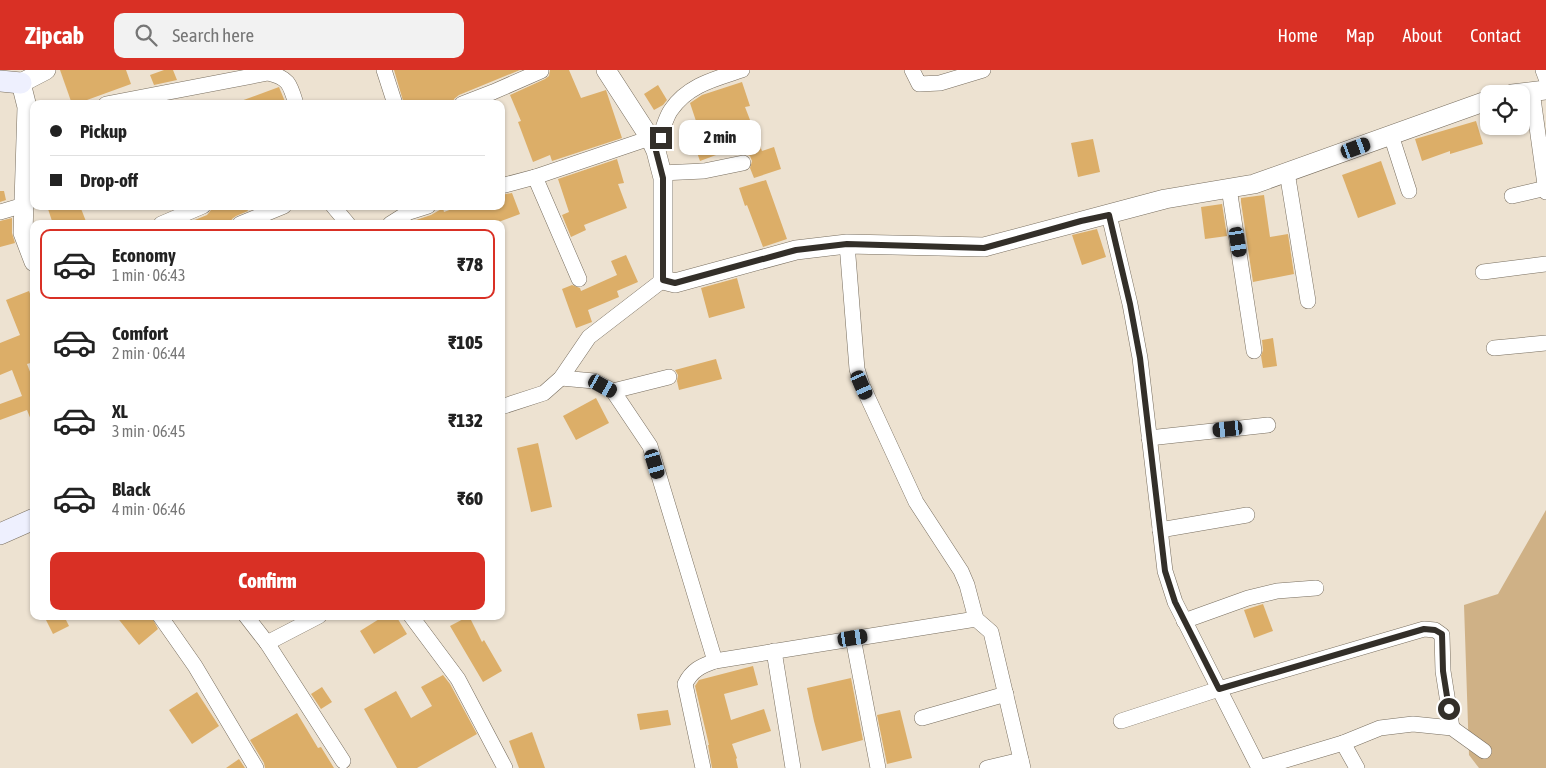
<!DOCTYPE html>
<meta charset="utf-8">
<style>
:root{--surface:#fff;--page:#f2f2f2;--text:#222;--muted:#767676;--line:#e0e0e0;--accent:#d93025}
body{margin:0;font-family:"Asap Condensed",sans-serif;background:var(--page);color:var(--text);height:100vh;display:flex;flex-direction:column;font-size:19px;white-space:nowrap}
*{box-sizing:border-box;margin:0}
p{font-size:16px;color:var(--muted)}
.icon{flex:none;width:28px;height:28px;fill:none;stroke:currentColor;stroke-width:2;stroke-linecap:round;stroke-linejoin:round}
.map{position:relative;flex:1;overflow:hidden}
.panel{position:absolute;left:30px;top:150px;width:475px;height:400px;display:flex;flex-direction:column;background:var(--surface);border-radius:10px;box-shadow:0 1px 4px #0004}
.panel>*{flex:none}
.hud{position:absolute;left:30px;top:30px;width:475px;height:110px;border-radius:10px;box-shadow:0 1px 4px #0004;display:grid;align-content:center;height:110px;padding:0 20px;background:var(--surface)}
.tools{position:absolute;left:1480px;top:15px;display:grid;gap:10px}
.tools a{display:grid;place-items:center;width:50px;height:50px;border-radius:10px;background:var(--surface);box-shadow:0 1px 4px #0004;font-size:25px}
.end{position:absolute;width:22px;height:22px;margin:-11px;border:6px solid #332f29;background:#fff;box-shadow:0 0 0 2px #fff}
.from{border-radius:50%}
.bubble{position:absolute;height:35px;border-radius:10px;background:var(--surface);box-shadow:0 1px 4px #0004;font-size:16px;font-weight:800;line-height:35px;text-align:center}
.car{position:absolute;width:15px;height:30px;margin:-15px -8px;border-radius:6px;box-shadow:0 0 4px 1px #0007;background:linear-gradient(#222 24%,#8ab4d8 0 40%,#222 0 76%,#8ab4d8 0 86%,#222 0)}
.hud b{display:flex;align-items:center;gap:18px;height:48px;font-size:19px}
.hud b+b{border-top:1px solid var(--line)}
.hud i{width:12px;height:12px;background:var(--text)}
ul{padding:9px 0 0;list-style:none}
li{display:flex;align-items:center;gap:15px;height:70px;margin:0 10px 8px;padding:0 10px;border:2px solid transparent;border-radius:10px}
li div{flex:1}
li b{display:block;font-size:19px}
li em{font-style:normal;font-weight:800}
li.selected{border-color:var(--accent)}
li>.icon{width:45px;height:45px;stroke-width:1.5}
.action{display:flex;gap:10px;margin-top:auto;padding:10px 20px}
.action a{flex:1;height:58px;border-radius:10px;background:var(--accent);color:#fff;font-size:20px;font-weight:800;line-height:58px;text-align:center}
header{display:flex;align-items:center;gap:30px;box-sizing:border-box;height:70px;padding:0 25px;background:var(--accent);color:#fff}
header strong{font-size:24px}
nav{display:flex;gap:28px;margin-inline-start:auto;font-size:18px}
.search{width:350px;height:45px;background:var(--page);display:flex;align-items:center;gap:12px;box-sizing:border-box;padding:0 18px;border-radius:10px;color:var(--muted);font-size:19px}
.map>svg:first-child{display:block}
.green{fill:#cfb186}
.building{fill:#dcae68}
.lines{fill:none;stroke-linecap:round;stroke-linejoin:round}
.minor-casing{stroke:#786e5f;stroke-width:16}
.tertiary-casing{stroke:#786e5f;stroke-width:20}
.secondary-casing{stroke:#786e5f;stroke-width:22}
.minor{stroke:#fff;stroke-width:15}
.tertiary{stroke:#fff;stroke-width:19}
.secondary{stroke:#eef0fe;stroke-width:21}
.route{stroke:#332f29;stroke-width:6}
</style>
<header>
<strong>Zipcab</strong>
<div class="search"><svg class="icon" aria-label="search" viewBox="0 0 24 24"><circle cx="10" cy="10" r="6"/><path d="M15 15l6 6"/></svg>Search here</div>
<nav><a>Home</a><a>Map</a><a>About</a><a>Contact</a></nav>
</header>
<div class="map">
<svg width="1546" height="698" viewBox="0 0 1546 698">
<rect width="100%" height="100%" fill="#ede2d1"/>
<path class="green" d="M1546 440V698H1479L1469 685 1464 535 1498 524Z"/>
<g class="building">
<path d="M60 0H126L131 14 76 34H72Z"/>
<path d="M164 0H173L177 10 154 15 150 5Z"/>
<path d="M394 0H520L459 25 454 29 453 34H404Z"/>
<path d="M550 0H569L581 28 606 20 622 68 552 91 550 85 533 92 518 52 521 51 510 25 545 9 549 6Z"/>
<path d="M742 12 750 36 745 37 762 81 774 77 781 99 754 108 750 98 752 91 750 86 746 84 743 75 700 91 690 63 699 60 690 33 702 25Z"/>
<path d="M658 15 667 30 663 35 654 40 644 24Z"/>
<path d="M279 17 286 34H239L238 32Z"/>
<path d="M1476 51 1483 74 1450 84V81L1422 91 1415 69Z"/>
<path d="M1093 69 1100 102 1078 107 1071 73Z"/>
<path d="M617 89 624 113 618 114 627 138 584 155 586 160 571 167 562 145 569 142 558 109Z"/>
<path d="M1381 91 1396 134 1358 148 1342 105Z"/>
<path d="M766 110 787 169 763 177 747 135 745 136 739 118Z"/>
<path d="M0 121H4L6 130 0 132Z"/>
<path d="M512 123 520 144 493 154H408L413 151 431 145 443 138 444 142 460 136H501V125Z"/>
<path d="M1264 125 1270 167 1288 164 1294 204 1253 212 1241 132V128Z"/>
<path d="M1222 134 1227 166 1205 169 1201 137Z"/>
<path d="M47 136H80L87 154H53Z"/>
<path d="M220 136H246L248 141 236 146 232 149 230 154H185L207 145 211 140Z"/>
<path d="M12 148V163L15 173 0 177V151Z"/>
<path d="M1097 159 1106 187 1082 195 1072 165Z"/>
<path d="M626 185 638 212 617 221 619 227 588 240 592 252 576 258 562 219 572 215 580 218 581 221 617 205 611 191Z"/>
<path d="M737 208 745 238 709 248 701 218Z"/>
<path d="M29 221 34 234V292L27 294 34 312 33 355 27 340 0 350V334L22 326 12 300 0 305V273L20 265 6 230Z"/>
<path d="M1273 268 1277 296 1263 298 1261 286 1263 280 1262 270Z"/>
<path d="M716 289 722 309 679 320 677 311 678 305 675 300Z"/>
<path d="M596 328 609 353 576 370 563 346Z"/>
<path d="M538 373 552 437 531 442 517 378Z"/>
<path d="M1263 534 1273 561 1254 568 1244 540Z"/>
<path d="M53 546H64L69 556 53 564 46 550Z"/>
<path d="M116 546H151L158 559 139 575Z"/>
<path d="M384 546H396L407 564 374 584 360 561Z"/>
<path d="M469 546 482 572 484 570 502 601 483 612 450 556Z"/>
<path d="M753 596 758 615 724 624 731 650 764 639 771 661 732 674 737 688 736 689 738 698H712L708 675H709L695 616 699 610Z"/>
<path d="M443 605 450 614 477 664 417 698H397L364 639 396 621 411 648 432 636 421 617Z"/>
<path d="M851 608 863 670 822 681 814 651 807 618Z"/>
<path d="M322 617 332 632 321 639 311 624Z"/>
<path d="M197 622 219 656 192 674 169 640Z"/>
<path d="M668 640 671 655 640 660 637 644Z"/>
<path d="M900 640 912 688 887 694 877 645Z"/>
<path d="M297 643 318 678 321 677 334 698H265L264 693 250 670Z"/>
<path d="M532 662 545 698H519L509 671Z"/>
<path d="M239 689 245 698H226Z"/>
</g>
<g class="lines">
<defs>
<g id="minor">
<path d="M384 0 395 34"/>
<path d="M912 0 919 14 940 13 983 0"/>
<path d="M1543 0 1546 8"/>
<path d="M1532 21 1546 122"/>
<path d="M106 34 268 3C289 8 290 14 296 34"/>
<path d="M462 34 493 22 541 1"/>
<path d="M1391 65 1409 121"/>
<path d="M656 81C660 69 664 50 671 40 688 15 715 9 742 0"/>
<path d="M1287 102 1308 231"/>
<path d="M661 103 704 101 743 93"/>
<path d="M535 107 579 209"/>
<path d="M501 116 535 107 650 68"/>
<path d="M1229 118 1254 281"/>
<path d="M1512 126 1546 118"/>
<path d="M333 136 348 154"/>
<path d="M0 142 24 135"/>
<path d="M1109 145 1130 234 1140 288 1165 501 1175 532 1259 698"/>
<path d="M161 154 203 136"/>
<path d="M240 154 284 136"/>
<path d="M390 154 409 142 428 136"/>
<path d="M847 174 857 299 862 315 916 432 961 501 967 515 976 549"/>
<path d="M1483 202 1546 194"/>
<path d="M1494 278 1546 273"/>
<path d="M561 308 594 311 613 321 650 376 715 591 976 549 991 562 1023 698"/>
<path d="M613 321 669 307"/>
<path d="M501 337 544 323 561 308 589 267 663 210"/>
<path d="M1149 368 1268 355"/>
<path d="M1160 460 1247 445"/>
<path d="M160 546 195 596 256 698"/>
<path d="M246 546 267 573 343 691"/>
<path d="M411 546 458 609 505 698"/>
<path d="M1184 551 1248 528 1277 521 1316 518"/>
<path d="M853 568 878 698"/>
<path d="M267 573 319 546"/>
<path d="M774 581 793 698"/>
<path d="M922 648 1006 624"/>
<path d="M1121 651 1219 619 1424 559 1435 560 1442 565 1443 601 1452 658"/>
<path d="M1343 673 1380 658 1413 654 1452 658 1484 681"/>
<path d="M703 698 685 614C692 600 701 596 715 591"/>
<path d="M987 698 1021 690"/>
<path d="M1259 698 1343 673 1357 698"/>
</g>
<g id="tertiary">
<path d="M606 0 650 68 656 81 663 108V210L675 213 796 180 847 174 984 177 1165 129 1254 114 1489 30"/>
<path d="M1512 24 1546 20"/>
<path d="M34 192 23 163 27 37 21 13 46 0"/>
</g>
<g id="secondary">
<path d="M0 11 21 13"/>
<path d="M0 464 34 449"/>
</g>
</defs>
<use href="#minor" class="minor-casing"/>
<use href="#tertiary" class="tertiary-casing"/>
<use href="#secondary" class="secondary-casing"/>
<use href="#minor" class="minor"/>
<use href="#tertiary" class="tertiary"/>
<use href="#secondary" class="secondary"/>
</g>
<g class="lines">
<path class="route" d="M661 68 656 81 663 108V210L675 213 796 180 847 174 984 178 1081 151 1109 145 1130 234 1140 288 1165 501 1175 532 1219 619 1424 559 1435 560 1442 564 1443 601 1449 639"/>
</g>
</svg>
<div class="tools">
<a><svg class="icon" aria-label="locate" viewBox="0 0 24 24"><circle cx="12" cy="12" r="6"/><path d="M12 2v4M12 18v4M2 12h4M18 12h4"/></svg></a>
</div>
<i class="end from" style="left:1449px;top:639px"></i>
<i class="end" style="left:661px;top:68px"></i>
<div class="bubble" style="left:679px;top:50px;width:82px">2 min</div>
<i class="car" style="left:1356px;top:78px;rotate:70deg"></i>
<i class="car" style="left:1238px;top:172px;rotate:171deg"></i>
<i class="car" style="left:862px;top:315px;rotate:156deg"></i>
<i class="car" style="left:603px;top:316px;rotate:119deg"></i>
<i class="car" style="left:1228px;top:359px;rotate:264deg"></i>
<i class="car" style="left:655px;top:394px;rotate:163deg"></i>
<i class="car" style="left:853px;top:568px;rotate:81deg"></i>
<div class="hud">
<b><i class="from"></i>Pickup</b>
<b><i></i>Drop-off</b>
</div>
<section class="panel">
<ul>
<li class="selected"><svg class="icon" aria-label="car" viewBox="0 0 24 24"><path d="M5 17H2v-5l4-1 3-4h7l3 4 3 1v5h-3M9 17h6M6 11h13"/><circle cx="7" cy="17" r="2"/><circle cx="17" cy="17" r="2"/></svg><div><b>Economy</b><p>1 min · 06:43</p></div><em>₹78</em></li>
<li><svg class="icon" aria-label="car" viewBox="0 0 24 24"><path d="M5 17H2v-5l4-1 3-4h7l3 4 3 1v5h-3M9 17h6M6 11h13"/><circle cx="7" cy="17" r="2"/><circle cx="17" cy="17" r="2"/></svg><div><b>Comfort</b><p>2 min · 06:44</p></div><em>₹105</em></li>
<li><svg class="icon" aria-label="car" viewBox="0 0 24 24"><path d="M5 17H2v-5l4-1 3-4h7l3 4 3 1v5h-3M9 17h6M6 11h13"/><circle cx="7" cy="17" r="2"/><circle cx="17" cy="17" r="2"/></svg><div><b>XL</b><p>3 min · 06:45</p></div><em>₹132</em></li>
<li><svg class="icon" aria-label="car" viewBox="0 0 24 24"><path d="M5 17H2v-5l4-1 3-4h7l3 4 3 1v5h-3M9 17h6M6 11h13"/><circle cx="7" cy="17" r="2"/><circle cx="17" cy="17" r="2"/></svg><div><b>Black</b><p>4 min · 06:46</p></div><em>₹60</em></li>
</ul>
<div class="action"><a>Confirm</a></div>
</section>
</div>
